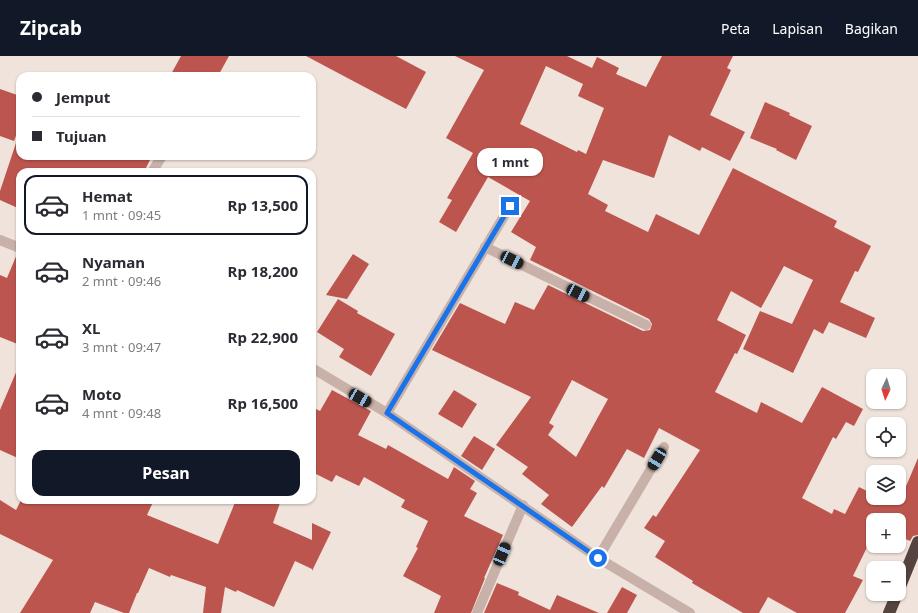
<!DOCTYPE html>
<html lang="id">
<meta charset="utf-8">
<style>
:root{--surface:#fff;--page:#f2f2f3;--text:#2b2b33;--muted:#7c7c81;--line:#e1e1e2;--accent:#111827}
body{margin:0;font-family:"Noto Sans",sans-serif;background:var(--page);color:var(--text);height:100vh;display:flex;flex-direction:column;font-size:15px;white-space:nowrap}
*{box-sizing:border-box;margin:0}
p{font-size:13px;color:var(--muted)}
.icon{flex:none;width:22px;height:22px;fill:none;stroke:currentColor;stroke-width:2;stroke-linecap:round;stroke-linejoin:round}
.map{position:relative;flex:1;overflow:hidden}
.drawer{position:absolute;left:16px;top:112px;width:300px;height:336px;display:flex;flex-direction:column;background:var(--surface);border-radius:12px;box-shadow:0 1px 3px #0004}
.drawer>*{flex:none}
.hud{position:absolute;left:16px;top:16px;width:300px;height:88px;border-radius:12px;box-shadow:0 1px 3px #0004;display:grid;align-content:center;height:88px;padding:0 16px;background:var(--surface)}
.needle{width:26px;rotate:184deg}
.fabs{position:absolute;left:866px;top:313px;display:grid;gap:8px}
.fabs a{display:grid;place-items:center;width:40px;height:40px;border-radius:8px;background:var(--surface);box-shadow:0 1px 3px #0004;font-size:20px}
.end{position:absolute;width:18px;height:18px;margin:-9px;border:5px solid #1a73e8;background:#fff;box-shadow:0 0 0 2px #fff}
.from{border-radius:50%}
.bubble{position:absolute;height:28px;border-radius:12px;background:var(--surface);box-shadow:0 1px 3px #0004;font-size:13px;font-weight:700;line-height:28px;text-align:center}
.car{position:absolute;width:12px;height:24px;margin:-12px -6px;border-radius:5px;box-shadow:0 0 3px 1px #0007;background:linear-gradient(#222 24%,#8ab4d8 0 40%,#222 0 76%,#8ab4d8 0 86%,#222 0)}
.hud b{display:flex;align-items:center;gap:14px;height:38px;font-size:15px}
.hud b+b{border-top:1px solid var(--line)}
.hud i{width:10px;height:10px;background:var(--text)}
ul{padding:7px 0 0;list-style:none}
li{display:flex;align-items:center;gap:12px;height:60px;margin:0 8px 6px;padding:0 8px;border:2px solid transparent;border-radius:12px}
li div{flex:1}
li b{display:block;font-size:15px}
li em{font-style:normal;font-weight:700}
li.on{border-color:var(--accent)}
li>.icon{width:36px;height:36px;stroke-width:1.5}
.cta{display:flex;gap:8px;margin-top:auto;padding:8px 16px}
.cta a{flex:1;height:46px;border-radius:12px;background:var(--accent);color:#fff;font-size:16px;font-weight:700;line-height:46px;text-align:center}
header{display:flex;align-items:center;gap:24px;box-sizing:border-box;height:56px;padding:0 20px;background:var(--accent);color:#fff}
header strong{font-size:19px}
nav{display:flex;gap:22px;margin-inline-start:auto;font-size:14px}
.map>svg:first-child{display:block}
.building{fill:#bc554e;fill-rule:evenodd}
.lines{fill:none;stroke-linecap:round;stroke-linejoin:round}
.street{stroke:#c7b1a9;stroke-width:10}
.highway{stroke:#554340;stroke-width:12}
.route{stroke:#1a73e8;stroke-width:5}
</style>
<header>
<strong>Zipcab</strong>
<nav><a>Peta</a><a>Lapisan</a><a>Bagikan</a></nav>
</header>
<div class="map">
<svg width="918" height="557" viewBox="0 0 918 557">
<rect width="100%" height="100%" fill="#f0e3dc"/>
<g class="building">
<path d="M181 0H229L218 20H170Z"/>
<path d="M306 0H396L426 16 406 53Z"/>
<path d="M455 0H567L592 12 597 1 619 12 616 18 646 31 662 0H733L727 12 731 14 710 59 745 76 730 105 702 91 700 95 669 79 654 122 603 104 588 138 608 149 605 155 648 176 656 158 699 179 733 112 837 165 834 171 871 190 858 216 855 215 840 246 875 262 866 282 829 266 823 278 814 273 793 317 743 293 760 255 792 268 813 224 784 210 761 252 731 235 717 264 746 279 737 298 735 297 715 336 757 357 761 346 802 367 822 331 863 353 854 370 846 366 836 383 833 381 802 442 832 458 834 453 845 458 859 431 873 438V442H901L918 402V479L913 480 910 485 899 480V464H873V479L853 520 863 524 845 557H797L768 541 759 557H743L692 527 693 525 655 501 665 485 644 472 653 459 656 461 700 394 659 372 644 402 627 393 604 432 602 430 572 471 541 448 549 439 522 418 528 411 496 389 531 341 432 294 460 247 505 268 515 246 534 254 548 229 643 275 650 274 652 268 649 263 530 204 536 191 511 176 530 145 488 121 456 176 439 166 452 144 447 142 473 97 446 82 484 14ZM546 10 583 28 578 40 604 52 586 98 578 94 577 96 520 68ZM572 324 608 343 576 401 548 379 554 370 549 367Z"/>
<path d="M0 33 20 40V69L14 85 0 80Z"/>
<path d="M765 46 790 57 789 59 812 70 796 104 776 94 777 93 750 82Z"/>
<path d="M17 84H20V100H152L144 116H20V153L0 144V135Z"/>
<path d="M17 198H20V289L0 281V219L7 222Z"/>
<path d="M353 198 369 208 347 243 326 239Z"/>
<path d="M338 243 358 255 357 257 395 278 371 320 339 301 344 293 317 276Z"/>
<path d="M20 307V403L0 394V354Z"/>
<path d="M332 334 371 355 358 379 386 393 388 389 448 423 454 411 475 425 470 433 477 437 464 460 503 479 484 522H485L471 557H434L441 540 403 520 418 492 416 491 428 465 401 451 405 444 364 421 359 430 336 419 332 426 312 416V351L320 355Z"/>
<path d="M454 334 477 348 462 372 438 358Z"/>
<path d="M474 380 495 393 482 414 461 400Z"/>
<path d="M0 444 16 454 21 444H154L147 459 218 488 236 444H281L273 467 312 484V467L331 476 312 515V513L295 505 274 551 237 534 236 536 225 531 221 557H203L206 531 171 519 170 521 149 512 138 537H137L129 557H124L95 546 90 557H20L53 504 0 478Z"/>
<path d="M497 527 519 536 518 539 550 554 557 539 599 557H484Z"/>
<path d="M622 531 637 539 627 557H607Z"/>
</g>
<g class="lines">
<g class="street">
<path d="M152 116 162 100"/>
<path d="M0 184 20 192"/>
<path d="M485 191 646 269"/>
<path d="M312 312 387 357 598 502 690 557"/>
<path d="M387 357 510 150"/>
<path d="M598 502 664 391"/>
<path d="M477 557 523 449"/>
</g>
<g class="highway">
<path d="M899 533 918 486"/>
<path d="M889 557 897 538"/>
</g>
</g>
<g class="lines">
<path class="route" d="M510 150 387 357 598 502"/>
</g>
</svg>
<div class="fabs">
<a><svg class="needle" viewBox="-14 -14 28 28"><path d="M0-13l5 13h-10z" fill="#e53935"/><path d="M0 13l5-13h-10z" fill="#7c7c81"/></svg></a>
<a><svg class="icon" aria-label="locate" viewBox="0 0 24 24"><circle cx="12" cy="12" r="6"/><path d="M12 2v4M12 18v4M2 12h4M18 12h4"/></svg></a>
<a><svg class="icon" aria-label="layers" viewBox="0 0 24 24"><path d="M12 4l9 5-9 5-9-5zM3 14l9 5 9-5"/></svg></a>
<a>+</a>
<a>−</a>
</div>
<i class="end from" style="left:598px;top:502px"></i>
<i class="end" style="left:510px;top:150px"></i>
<div class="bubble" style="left:477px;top:92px;width:66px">1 mnt</div>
<i class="car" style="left:512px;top:204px;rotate:116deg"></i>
<i class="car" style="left:578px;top:237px;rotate:116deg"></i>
<i class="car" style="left:360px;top:342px;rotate:120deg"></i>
<i class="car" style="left:657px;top:403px;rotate:211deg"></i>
<i class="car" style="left:502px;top:498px;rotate:23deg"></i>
<div class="hud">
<b><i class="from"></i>Jemput</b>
<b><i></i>Tujuan</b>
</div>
<section class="drawer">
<ul>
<li class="on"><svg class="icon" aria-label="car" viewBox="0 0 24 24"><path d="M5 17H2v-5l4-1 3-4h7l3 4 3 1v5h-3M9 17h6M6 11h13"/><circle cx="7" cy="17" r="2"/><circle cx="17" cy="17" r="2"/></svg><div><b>Hemat</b><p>1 mnt · 09:45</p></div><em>Rp 13,500</em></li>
<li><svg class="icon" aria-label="car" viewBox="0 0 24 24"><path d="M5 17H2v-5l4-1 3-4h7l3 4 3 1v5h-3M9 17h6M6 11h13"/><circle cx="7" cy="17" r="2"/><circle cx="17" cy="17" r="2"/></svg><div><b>Nyaman</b><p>2 mnt · 09:46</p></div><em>Rp 18,200</em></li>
<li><svg class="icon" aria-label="car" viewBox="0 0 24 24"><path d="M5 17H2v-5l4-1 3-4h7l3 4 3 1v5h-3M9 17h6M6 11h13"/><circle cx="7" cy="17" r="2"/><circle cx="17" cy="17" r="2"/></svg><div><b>XL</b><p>3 mnt · 09:47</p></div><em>Rp 22,900</em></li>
<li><svg class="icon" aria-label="car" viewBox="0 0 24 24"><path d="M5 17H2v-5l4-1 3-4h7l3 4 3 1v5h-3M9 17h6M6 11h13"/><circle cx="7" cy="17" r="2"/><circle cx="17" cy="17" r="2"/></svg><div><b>Moto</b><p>4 mnt · 09:48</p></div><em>Rp 16,500</em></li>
</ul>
<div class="cta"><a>Pesan</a></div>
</section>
</div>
